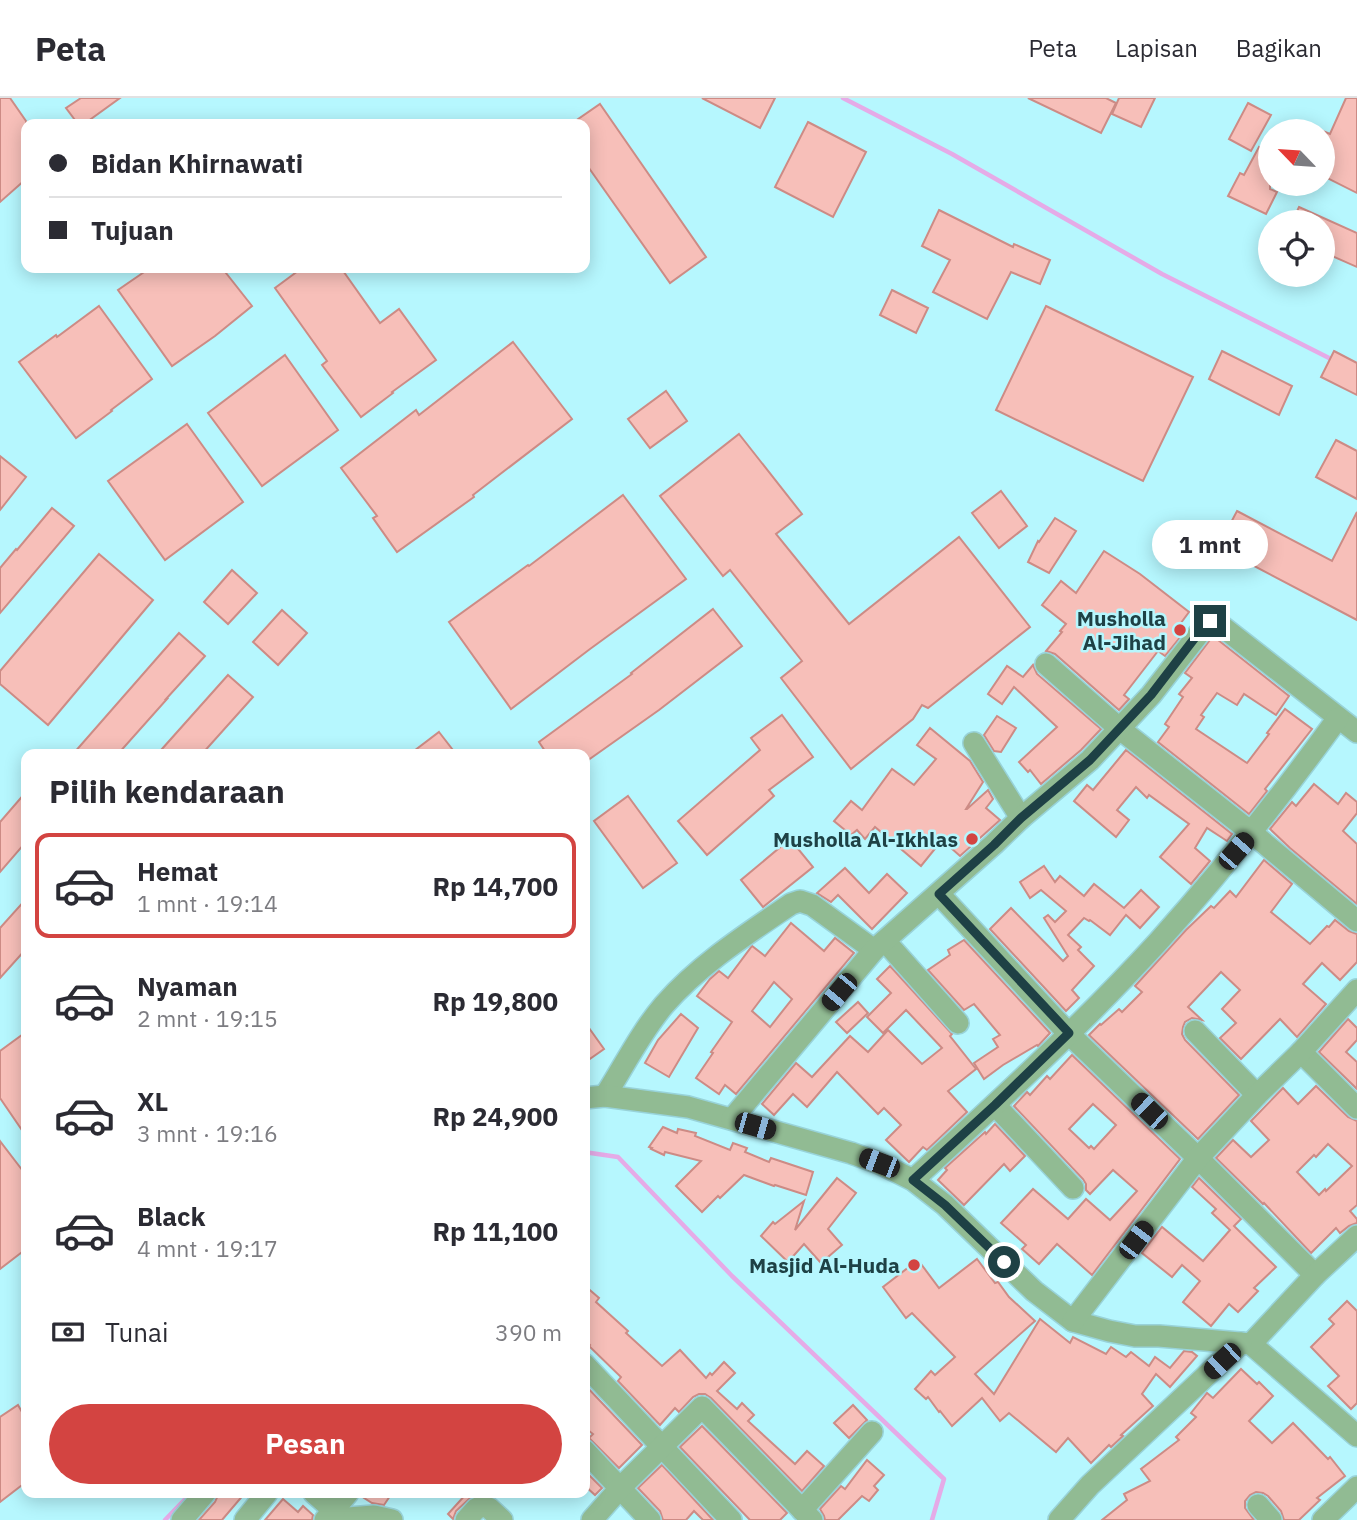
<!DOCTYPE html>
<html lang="id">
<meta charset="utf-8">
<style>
:root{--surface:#fff;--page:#f2f2f3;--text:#2b2b33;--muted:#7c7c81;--line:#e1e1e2;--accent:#d34441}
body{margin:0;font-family:"IBM Plex Sans",sans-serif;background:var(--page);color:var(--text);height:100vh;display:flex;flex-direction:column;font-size:26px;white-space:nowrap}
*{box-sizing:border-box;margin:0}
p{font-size:23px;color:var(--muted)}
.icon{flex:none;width:38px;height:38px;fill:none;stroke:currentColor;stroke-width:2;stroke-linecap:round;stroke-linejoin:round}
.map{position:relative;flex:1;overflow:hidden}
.sheet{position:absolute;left:21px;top:651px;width:569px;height:749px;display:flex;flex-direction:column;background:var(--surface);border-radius:14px;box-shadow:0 4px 18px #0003}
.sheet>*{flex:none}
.hud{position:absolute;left:21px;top:21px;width:569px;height:154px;border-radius:14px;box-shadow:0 4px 18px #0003;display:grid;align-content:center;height:154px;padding:0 28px;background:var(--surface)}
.needle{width:46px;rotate:295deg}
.tools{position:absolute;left:1258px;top:21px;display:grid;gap:14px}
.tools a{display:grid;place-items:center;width:77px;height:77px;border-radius:50%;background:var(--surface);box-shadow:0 4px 18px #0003;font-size:35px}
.end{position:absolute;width:32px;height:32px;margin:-16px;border:9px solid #1e4145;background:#fff;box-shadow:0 0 0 4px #fff}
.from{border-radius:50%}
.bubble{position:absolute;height:49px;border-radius:24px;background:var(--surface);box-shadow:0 4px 18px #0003;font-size:23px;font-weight:700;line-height:49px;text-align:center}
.car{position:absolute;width:21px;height:42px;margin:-21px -10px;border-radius:9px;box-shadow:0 0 5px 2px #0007;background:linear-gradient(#222 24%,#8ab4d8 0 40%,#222 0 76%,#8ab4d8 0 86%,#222 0)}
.hud b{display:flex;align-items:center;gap:24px;height:66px;font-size:26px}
.hud b+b{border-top:2px solid var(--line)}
.hud i{width:18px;height:18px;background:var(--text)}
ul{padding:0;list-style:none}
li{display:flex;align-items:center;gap:21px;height:105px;margin:0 14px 10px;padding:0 14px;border:4px solid transparent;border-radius:14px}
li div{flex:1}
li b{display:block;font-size:26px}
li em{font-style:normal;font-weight:700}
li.current{border-color:var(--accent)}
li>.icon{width:63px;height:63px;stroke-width:1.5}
h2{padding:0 28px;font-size:32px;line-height:84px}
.pay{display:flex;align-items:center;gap:18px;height:77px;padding:0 28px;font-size:26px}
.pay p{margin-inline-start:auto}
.cta{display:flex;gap:14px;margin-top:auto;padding:14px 28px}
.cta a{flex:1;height:80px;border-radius:42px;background:var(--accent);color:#fff;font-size:28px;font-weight:700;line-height:80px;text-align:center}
header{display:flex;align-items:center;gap:42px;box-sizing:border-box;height:98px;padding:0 35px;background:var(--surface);border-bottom:2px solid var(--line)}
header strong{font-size:33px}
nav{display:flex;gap:38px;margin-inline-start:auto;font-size:24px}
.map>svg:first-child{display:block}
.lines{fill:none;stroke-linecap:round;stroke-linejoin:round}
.stream{stroke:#e5abe7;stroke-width:4.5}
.building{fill:#f7bfb9;stroke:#cd8b85;stroke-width:2;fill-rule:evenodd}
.minor-casing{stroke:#98d3d9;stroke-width:24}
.minor{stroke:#91bb93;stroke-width:21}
.route{stroke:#1e4145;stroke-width:9}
.poi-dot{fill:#d34441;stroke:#b6f7fe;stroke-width:2.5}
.labels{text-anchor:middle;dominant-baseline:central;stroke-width:5;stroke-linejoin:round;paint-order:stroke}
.poi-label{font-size:21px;font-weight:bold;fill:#1e4145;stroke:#b6f7fe;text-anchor:end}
</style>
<header>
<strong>Peta</strong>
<nav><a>Peta</a><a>Lapisan</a><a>Bagikan</a></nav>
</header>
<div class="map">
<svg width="1357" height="1422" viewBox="0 0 1357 1422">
<rect width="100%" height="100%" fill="#b6f7fe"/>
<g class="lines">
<g class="stream">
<path d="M843 0 952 56 1162 176 1333 262"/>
<path d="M584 1054 618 1059 732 1178 944 1381 932 1422"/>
<path d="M165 1422 191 1395"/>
</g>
</g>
<g class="building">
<path d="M0 0H10L26 23V81L0 104Z"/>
<path d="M81 0H120L84 26H78L66 10Z"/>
<path d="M702 0H775L760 30Z"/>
<path d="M1028 0H1106L1116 5 1101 35Z"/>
<path d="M1119 0H1155L1141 29 1112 16Z"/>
<path d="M1346 0H1357V95L1323 78V33L1330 36Z"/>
<path d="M1248 5 1271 17 1251 53 1229 41Z"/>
<path d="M600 6 706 159 670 185 584 63V26H571Z"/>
<path d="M808 24 866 54 833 119 775 89Z"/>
<path d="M1259 49 1270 56V91L1277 94 1266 116 1228 98 1240 75 1244 77Z"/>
<path d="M1299 109 1357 135V169L1323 154V124H1292Z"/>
<path d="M939 112 1013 149 1014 146 1050 162 1040 186 1011 174 987 221 933 194 950 162 922 148Z"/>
<path d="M150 170H222L252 208 215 238 172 268 118 192Z"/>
<path d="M302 170H341L380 225 399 211 436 262 392 294 393 295 361 319 322 267 327 263 275 190Z"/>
<path d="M892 192 928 210 916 235 880 217Z"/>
<path d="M99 208 152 281 111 312 112 313 76 340 19 264 56 237 57 239Z"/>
<path d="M1046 208 1193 279 1143 383 996 312Z"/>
<path d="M513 244 572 321 473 397 474 399 397 454 373 420 377 418 341 370 416 312 419 317Z"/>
<path d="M1222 253 1292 288 1279 317 1209 281Z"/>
<path d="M1334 253 1357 265V297L1321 279Z"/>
<path d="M285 257 338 332 262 388 208 315Z"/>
<path d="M666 293 687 323 650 350 628 321Z"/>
<path d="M187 326 243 404 165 462 108 383Z"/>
<path d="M739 336 802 416 776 436 849 526 959 439 1030 529 928 610 922 607 913 621 851 671 781 580 802 563 730 472 723 478 660 398Z"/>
<path d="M1336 342 1357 353V401L1316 379Z"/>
<path d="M0 358 26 379 0 412Z"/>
<path d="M1001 393 1027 428 999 450 972 415Z"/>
<path d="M623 397 686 481 590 551 511 611 449 524 528 467 529 468Z"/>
<path d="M52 410 74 428 0 515V470L16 451 17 452Z"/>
<path d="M1237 413 1332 463 1357 414V522L1218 449Z"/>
<path d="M1055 420 1076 433 1049 475 1028 464 1038 443 1039 444Z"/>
<path d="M1104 453 1140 476 1189 514 1175 533 1181 538 1165 558 1158 553 1124 597 1129 601 1119 612 1055 556 1046 553 1062 534 1060 533 1066 526 1042 507 1061 483 1076 495Z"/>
<path d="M99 456 153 502 48 627 0 586V573Z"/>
<path d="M232 472 257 495 228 526 204 504Z"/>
<path d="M713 511 742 548 659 612 584 665V656H547L539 644 632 576 631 575Z"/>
<path d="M282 512 307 535 278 567 253 544Z"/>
<path d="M179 535 205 558 166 601H167L118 656H73Z"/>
<path d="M1213 538 1289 598 1276 617 1244 596 1237 607 1217 595 1201 617 1204 619 1196 631 1247 665 1269 636 1267 635 1285 611 1312 631 1265 691 1267 693 1249 716 1158 644 1169 629 1165 626 1183 599 1179 596 1192 580 1185 575Z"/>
<path d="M1033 567 1037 576 1101 631 1081 652 1041 686 1030 672 1028 674 1019 664 1057 629 1014 589 1002 606 988 596 1007 568 1023 579Z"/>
<path d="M228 577 253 599 202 656H168L162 651Z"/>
<path d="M782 617 813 659 769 692 774 698 707 757 678 723 760 652 751 640Z"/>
<path d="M997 618 1016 630 1001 654 994 653 984 637Z"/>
<path d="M930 630 970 663 983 684 966 711H967L988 692 993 701 986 710 1000 722 960 758 942 742 921 768 875 729 865 741 857 732 851 737 834 723 851 703 862 712 892 671 914 687 936 661 917 647Z"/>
<path d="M439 634 456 656H410Z"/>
<path d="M1126 652 1232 736 1227 743 1207 730 1195 750 1210 763 1191 786 1160 759 1189 726 1149 697 1147 700 1136 689 1117 712 1129 722 1116 739 1074 703 1087 687 1093 692Z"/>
<path d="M1314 686 1338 706 1346 695 1357 704V715L1343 733 1357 746V806L1290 750 1270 731 1292 704 1296 708Z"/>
<path d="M26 694V744L0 774V724Z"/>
<path d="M628 698 677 765 643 790 594 723Z"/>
<path d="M790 741 813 769 763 809 741 782Z"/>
<path d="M1264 762 1292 786 1271 814 1310 846 1327 828 1329 829 1335 822 1349 833 1357 836V864L1340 882 1322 865 1303 886 1326 906 1297 939 1280 921 1241 961 1220 940 1236 925 1222 911 1240 892 1221 874 1188 909 1202 922 1192 920 1185 924 1183 929 1182 936 1185 942 1239 997 1198 1041 1089 937 1100 926 1101 927 1119 911 1122 914 1142 894 1135 888 1186 832 1211 808 1214 810 1230 793 1236 799Z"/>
<path d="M1044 768 1055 784 1060 778 1084 798 1094 786 1124 810 1141 792 1159 809 1140 830 1126 817 1110 837 1090 822 1089 823 1084 820 1068 837 1081 849 1078 852 1094 868 1072 892 1079 900 1066 913 990 831 1011 810 1063 863 1068 858 1044 820 1048 817 1055 824 1066 813 1041 792 1030 800 1020 784Z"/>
<path d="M845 770 869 795 887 776 907 795 872 831 838 797 831 804 817 795Z"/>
<path d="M26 801V851L0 880V830Z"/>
<path d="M791 825 824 853 835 840 854 855 736 996 725 987 719 996 696 980 713 955 711 954 732 924 697 898 710 881 719 873 728 880 752 848 765 858ZM774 884 792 901 770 929 752 913Z"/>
<path d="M964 842 1050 935 1038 948 1037 947 1003 967 984 981 974 965 998 949 993 941 1000 937 974 906 964 912 928 872 950 857 948 852Z"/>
<path d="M890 868 952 936 950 938 976 971 948 993 967 1014 927 1052 923 1049 909 1064 886 1042 901 1027 884 1010 878 1016 837 974 807 1009 793 996 774 1017 762 1006 796 965 812 979 850 938 868 954 888 932 922 966 942 950 906 912 883 935 867 919 891 895 877 881Z"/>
<path d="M858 904 868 915 847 935 836 924Z"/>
<path d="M681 916 698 930 669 979 645 965 658 942Z"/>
<path d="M1348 921 1357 930V942L1346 954 1357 964V991L1319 954Z"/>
<path d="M584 923 604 951 584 965Z"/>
<path d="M26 934V1038L0 1000V953Z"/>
<path d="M1072 957 1180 1061 1092 1177 1057 1146 1039 1166 1022 1151 1026 1147 1001 1125 1033 1091 1068 1121 1086 1101 1110 1122 1137 1093 1113 1072 1090 1096 1086 1092V1086L1083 1081 1014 1008 1027 994 1030 997 1047 978 1050 981ZM1093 1006 1116 1027 1094 1051 1091 1048 1089 1050 1069 1031Z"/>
<path d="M1316 988 1348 1019 1357 1023V1107L1350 1113 1357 1121V1125L1349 1128 1340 1135 1336 1130 1311 1155 1264 1105 1263 1106 1216 1060 1233 1042 1251 1059 1269 1042 1251 1023 1283 990 1298 1006ZM1328 1046 1352 1068 1326 1093 1325 1091 1319 1097 1297 1074 1314 1057 1316 1059Z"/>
<path d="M995 1026 1025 1058 1010 1073 1004 1066 964 1107 938 1082 947 1072 945 1070 985 1034 986 1036Z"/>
<path d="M663 1029 677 1035 678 1031 696 1035 695 1038 730 1052 733 1045 747 1050 745 1054 769 1064 771 1060 813 1074 806 1097 775 1087 774 1088 744 1077 720 1100 718 1098 702 1114 676 1088 701 1063 665 1054 664 1057 651 1051 652 1050 649 1049Z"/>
<path d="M0 1043 26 1077V1151L0 1171Z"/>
<path d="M837 1080 856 1095 828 1131 842 1147 821 1165 804 1146 788 1164 761 1138 773 1124 775 1126 804 1103 795 1132Z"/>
<path d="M1199 1080 1241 1121 1234 1128 1276 1169 1254 1190 1258 1193 1238 1214 1229 1206 1211 1228 1183 1204 1200 1183 1182 1167 1172 1179 1142 1155 1162 1129 1203 1163 1230 1132 1212 1115 1216 1111 1192 1089Z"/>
<path d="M977 1161 995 1185 998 1184 1009 1199 1035 1223 975 1276 994 1296 1040 1221 1070 1245 1073 1239 1106 1256 1111 1249 1126 1259 1131 1254 1149 1268 1155 1259 1170 1270 1184 1253 1192 1254 1197 1258 1170 1289 1156 1276 1142 1296 1153 1308 1121 1337 1123 1338 1111 1349 1109 1347 1091 1365 1068 1340 1056 1354 1009 1315 1000 1323 982 1300 952 1328 940 1313 939 1314 928 1299 926 1301 915 1291 931 1273 935 1277 955 1259 912 1215 906 1220 883 1189 918 1162 939 1190Z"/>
<path d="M584 1187 599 1200 596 1204 628 1233 626 1235 662 1268 680 1252 706 1280 710 1275 712 1277 724 1264 735 1275 717 1293 737 1311 742 1305 754 1317 748 1323 795 1366 807 1353 824 1368 802 1393 711 1300 705 1296H699L693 1299 679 1314 675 1310 660 1327 618 1283 621 1279 589 1248 590 1247 584 1241Z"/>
<path d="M1347 1203 1357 1213V1305L1351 1311 1328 1288 1339 1278 1311 1249 1334 1226 1329 1221Z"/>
<path d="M1241 1271 1257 1286 1259 1284 1273 1298 1249 1323 1272 1345 1293 1325 1328 1361 1330 1359 1345 1378 1317 1400 1320 1402 1299 1422H1284L1281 1413 1268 1398 1263 1395 1256 1394 1250 1397 1245 1403V1410L1254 1422H1102L1127 1402 1124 1396 1150 1383 1141 1371 1179 1342 1176 1339 1196 1319 1191 1315 1207 1295 1213 1300Z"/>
<path d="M584 1286 642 1347 619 1370 589 1340 593 1336 584 1329Z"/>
<path d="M18 1307 26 1321V1384L0 1404V1319Z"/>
<path d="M853 1307 867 1322 849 1340 834 1325Z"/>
<path d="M702 1328 787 1415 780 1422H750L680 1349Z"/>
<path d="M867 1362 884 1377 874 1388 878 1392 869 1403 862 1398 838 1422H825L824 1418 820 1411 841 1388 845 1391Z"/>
<path d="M662 1367 713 1422H703L694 1413 686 1422H663L660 1413 638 1390Z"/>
<path d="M584 1372 602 1390 595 1397 584 1387Z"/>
<path d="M219 1395H245L222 1422H199L215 1404Z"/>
<path d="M361 1395H392L384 1407 372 1405 361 1398Z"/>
<path d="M467 1395H488L477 1396 470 1400 456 1413 453 1421 448 1416Z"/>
<path d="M283 1401 298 1414 303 1408 313 1417 312 1422H265Z"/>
</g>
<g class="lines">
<defs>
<g id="minor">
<path d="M1046 566 1120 631 1252 735 1357 823"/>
<path d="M974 645 1021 720"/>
<path d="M939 796 1068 935 1198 1060 1315 1177"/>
<path d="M885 843 958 925"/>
<path d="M1195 933 1257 997"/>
<path d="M1301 954 1357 1010"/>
<path d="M605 998C624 968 641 934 664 907 700 866 747 836 791 806L800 803 812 807 874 852"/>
<path d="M584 1000 605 998 688 1009 851 1055 879 1065 913 1082 945 1107 1034 1193 1073 1223 1109 1233 1135 1238H1159L1251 1246 1357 1338"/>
<path d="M995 1007 1073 1090"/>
<path d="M732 1021 874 852 994 746 1021 720 1090 662 1151 597 1208 524 1215 523 1357 634"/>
<path d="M913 1082C997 1005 1081 928 1158 844 1222 773 1282 697 1338 620"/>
<path d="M1073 1223 1198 1060 1257 997 1301 954 1357 892"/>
<path d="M1251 1246 1315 1177 1357 1138"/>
<path d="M584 1266 731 1422"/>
<path d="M584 1352 650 1422"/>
<path d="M314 1395 340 1418 348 1420 374 1418 392 1422"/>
<path d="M1258 1407 1271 1422"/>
<path d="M802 1412 872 1334"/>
<path d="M182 1422 205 1395"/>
<path d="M245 1422 267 1395"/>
<path d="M325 1422 348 1395"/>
<path d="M466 1422 476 1411 482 1408 489 1410 502 1422"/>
<path d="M592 1422 621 1389 702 1309 812 1422"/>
<path d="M1059 1422 1090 1387 1241 1245"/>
<path d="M1323 1422 1357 1389"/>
</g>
</defs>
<use href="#minor" class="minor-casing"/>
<use href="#minor" class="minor"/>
</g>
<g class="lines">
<path class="route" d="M1004 1164 945 1107 913 1082 995 1007 1069 935 939 796 994 747 1021 720 1090 662 1151 597 1207 524 1210 523"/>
</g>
<g class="poi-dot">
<circle cx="1180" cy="532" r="7"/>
<circle cx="972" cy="741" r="7"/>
<circle cx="914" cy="1167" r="7"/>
</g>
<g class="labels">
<g class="poi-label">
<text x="1166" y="520">Musholla<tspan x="1166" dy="24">Al-Jihad</tspan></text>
<text x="958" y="741">Musholla Al-Ikhlas</text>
<text x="900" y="1167">Masjid Al-Huda</text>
</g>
</g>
</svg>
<div class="tools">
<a><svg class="needle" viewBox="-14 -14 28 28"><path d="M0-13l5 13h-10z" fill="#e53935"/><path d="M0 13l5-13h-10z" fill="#7c7c81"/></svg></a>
<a><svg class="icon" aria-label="locate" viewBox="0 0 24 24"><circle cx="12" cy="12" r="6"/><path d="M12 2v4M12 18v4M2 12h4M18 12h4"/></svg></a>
</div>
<i class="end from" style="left:1004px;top:1164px"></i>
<i class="end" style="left:1210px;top:523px"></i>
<div class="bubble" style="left:1152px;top:422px;width:116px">1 mnt</div>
<i class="car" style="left:1236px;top:753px;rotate:41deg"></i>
<i class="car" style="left:839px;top:894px;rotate:220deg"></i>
<i class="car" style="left:1149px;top:1013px;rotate:314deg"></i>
<i class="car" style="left:755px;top:1028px;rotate:106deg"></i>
<i class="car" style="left:879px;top:1065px;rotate:291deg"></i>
<i class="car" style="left:1136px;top:1142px;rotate:37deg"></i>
<i class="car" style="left:1222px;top:1263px;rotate:227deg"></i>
<div class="hud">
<b><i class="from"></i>Bidan Khirnawati</b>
<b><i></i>Tujuan</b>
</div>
<section class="sheet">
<h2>Pilih kendaraan</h2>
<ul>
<li class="current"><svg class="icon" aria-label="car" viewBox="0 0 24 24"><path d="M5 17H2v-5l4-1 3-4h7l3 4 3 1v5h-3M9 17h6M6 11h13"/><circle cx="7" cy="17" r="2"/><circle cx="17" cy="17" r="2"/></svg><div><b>Hemat</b><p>1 mnt · 19:14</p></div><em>Rp 14,700</em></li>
<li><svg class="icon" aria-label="car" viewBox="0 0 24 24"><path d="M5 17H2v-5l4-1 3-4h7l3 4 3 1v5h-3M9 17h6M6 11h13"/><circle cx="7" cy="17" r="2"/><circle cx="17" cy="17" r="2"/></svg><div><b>Nyaman</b><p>2 mnt · 19:15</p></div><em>Rp 19,800</em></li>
<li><svg class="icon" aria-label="car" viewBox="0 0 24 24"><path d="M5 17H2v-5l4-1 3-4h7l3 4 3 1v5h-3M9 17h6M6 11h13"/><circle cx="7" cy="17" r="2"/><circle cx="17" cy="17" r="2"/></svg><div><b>XL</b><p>3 mnt · 19:16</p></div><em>Rp 24,900</em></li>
<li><svg class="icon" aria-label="car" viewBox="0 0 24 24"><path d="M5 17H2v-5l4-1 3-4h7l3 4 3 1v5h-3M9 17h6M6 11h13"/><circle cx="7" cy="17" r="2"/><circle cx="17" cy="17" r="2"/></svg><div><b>Black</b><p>4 mnt · 19:17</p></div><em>Rp 11,100</em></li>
</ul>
<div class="pay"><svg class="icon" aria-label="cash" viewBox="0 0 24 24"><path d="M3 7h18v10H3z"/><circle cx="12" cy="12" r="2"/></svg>Tunai<p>390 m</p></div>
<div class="cta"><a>Pesan</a></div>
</section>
</div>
